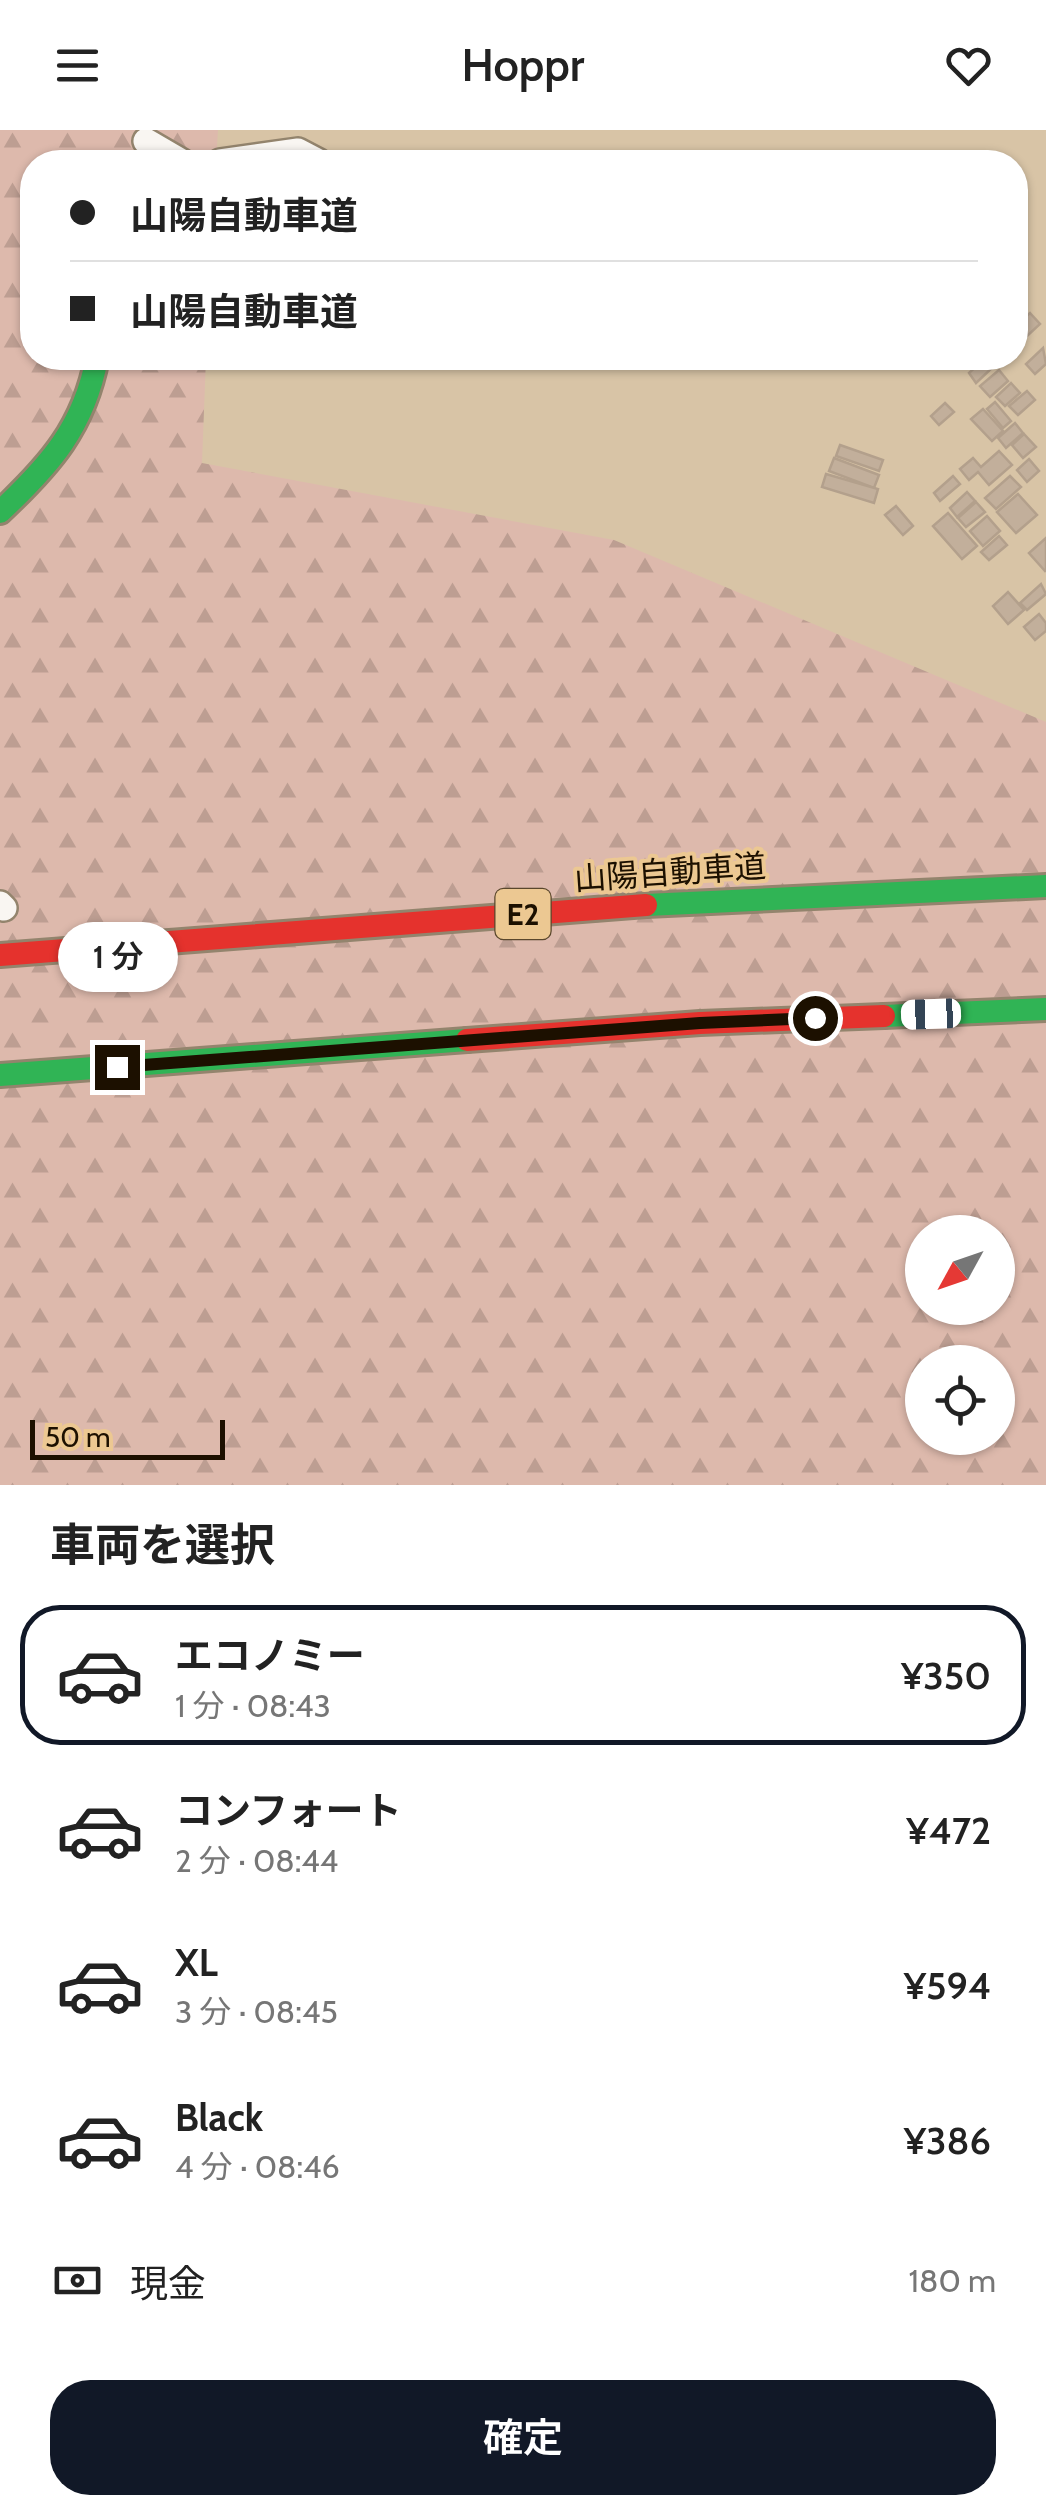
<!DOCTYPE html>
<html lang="ja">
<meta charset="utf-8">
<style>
:root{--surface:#fff;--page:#f2f2f2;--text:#222;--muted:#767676;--line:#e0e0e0;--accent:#111827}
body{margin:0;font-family:Cabin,"Noto Sans JP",sans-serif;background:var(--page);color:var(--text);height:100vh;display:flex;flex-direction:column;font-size:38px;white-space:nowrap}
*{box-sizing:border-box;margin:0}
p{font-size:32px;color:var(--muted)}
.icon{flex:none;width:55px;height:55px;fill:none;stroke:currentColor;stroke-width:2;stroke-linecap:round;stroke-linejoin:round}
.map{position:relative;height:1355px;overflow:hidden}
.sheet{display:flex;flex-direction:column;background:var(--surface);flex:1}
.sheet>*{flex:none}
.guide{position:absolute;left:20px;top:20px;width:1008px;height:220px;border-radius:40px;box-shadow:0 2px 8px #0004;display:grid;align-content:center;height:220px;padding:0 50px;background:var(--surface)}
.needle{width:65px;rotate:230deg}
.controls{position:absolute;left:905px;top:1085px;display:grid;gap:20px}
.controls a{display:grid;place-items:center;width:110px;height:110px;border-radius:50%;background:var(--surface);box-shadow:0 2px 8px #0004;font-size:50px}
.scale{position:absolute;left:30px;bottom:25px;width:195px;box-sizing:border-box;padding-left:10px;border:5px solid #1c1000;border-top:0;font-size:28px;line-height:35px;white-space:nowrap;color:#1c1000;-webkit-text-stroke:8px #ecc892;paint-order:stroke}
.end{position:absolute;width:45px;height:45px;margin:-22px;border:12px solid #1c1000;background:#fff;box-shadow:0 0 0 5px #fff}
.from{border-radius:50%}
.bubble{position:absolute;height:70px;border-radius:35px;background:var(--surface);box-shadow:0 2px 8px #0004;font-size:32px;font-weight:600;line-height:70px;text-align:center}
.car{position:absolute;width:30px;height:60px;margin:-30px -15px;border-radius:12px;box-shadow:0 0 8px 2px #0007;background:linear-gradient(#fff 24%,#345 0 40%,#fff 0 76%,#345 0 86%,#fff 0)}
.guide b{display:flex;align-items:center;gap:35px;height:95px;font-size:38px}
.guide b+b{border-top:2px solid var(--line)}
.guide i{width:25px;height:25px;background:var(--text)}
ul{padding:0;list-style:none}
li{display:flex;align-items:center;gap:30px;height:140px;margin:0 20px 15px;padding:0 30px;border:5px solid transparent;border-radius:40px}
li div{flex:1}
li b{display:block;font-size:38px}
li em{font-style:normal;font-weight:600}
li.active{border-color:var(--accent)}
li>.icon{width:90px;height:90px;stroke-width:1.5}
h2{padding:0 50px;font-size:45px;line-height:120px}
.pay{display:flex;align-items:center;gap:25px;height:110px;padding:0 50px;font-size:38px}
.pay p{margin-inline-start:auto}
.action{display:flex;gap:20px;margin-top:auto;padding:20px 50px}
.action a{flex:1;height:115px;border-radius:40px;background:var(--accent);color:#fff;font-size:40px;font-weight:600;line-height:115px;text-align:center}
header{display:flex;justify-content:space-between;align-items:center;height:130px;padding:0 50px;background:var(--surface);font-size:45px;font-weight:600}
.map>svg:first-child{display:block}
.forest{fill:url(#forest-firs);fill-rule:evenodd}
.building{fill:#c2af9b;stroke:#b3a08c;stroke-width:2.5}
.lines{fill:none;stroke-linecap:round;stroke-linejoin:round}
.street-casing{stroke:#93846d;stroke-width:30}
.fast-casing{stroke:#93846d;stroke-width:28}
.jam-casing{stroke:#93846d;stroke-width:28}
.street{stroke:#f9f6f2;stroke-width:25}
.fast{stroke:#30b455;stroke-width:22}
.jam{stroke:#e5322d;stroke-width:22}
.route{stroke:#1c1000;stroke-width:12}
.labels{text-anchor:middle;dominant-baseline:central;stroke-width:8;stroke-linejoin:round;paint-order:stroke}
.shield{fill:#ecc892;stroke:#5a472c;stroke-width:2.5}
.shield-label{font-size:30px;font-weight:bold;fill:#1c1000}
.street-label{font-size:32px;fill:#1c1000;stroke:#ecc892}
</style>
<header><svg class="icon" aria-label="menu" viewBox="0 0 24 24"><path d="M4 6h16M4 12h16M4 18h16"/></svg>Hoppr<svg class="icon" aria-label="heart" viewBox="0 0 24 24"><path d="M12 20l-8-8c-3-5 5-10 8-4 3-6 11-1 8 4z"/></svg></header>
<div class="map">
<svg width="1046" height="1355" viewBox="0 0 1046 1355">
<defs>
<pattern id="forest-firs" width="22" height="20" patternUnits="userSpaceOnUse" patternTransform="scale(2.5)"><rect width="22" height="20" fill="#ddb9ac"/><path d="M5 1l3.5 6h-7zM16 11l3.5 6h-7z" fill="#bd9e92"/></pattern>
</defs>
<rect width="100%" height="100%" fill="#d8c4a6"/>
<path class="forest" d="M0 0H218L216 32H32V228H206L202 333 614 410 1046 592V1355H0ZM922 1102H998V1178H922ZM922 1232H998V1308H922Z"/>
<g class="building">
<path d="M1030 183 1040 194 1025 208 1015 196Z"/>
<path d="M1043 218 1046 234 1035 244 1026 234Z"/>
<path d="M984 229 992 238 976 253 969 243Z"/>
<path d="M999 240 1008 251 990 267 980 256Z"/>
<path d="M1011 253 1020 263 1005 276 996 267Z"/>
<path d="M1027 261 1035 270 1018 285 1009 276Z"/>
<path d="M995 272 1011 291 1003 298 987 279Z"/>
<path d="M945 273 954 282 939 295 931 286Z"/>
<path d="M983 279 1003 301 992 311 971 289Z"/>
<path d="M1015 293 1023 303 1006 318 998 308Z"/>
<path d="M1024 304 1036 317 1023 328 1012 315Z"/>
<path d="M840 315 883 330 879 341 836 326Z"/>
<path d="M999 321 1012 335 989 355 978 342 969 350 960 339 973 328 981 337Z"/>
<path d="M834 328 879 345 874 358 829 341Z"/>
<path d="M1029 329 1039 341 1027 352 1017 340Z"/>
<path d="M826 344 878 359 874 373 822 357Z"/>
<path d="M953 346 960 354 940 371 934 363Z"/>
<path d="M1010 346 1021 357 996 379 985 368Z"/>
<path d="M967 362 975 371 957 387 950 378Z"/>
<path d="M1018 364 1037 385 1016 403 997 382Z"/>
<path d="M976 372 985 382 966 397 958 388Z"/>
<path d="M896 376 913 396 903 405 885 385Z"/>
<path d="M948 383 977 416 962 429 933 396Z"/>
<path d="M987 386 1000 401 983 416 970 401Z"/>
<path d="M999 406 1007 415 989 430 981 422Z"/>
<path d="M1046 408V440L1045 441 1029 423Z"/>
<path d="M1041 454 1046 464 1027 480 1020 473Z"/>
<path d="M1008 462 1024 480 1008 494 993 476Z"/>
<path d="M1039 484 1046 493V501L1035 510 1024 497Z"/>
</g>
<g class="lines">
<defs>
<g id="street">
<path d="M146 11 182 32"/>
<path d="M220 32 298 21 319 32"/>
<path d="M0 774 4 778"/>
</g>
<g id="fast">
<path d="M0 382C50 335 84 297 97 228"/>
<path d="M646 775 1046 756"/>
<path d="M884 886 1046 879"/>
<path d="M0 945 467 910"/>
</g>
<g id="jam">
<path d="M0 825 646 775"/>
<path d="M467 910 700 893 884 886"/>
</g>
</defs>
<use href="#street" class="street-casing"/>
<use href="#fast" class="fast-casing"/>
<use href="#jam" class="jam-casing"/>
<use href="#street" class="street"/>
<use href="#fast" class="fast"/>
<use href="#jam" class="jam"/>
</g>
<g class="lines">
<path class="route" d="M117 937 700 893 815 888"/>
</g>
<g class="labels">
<rect class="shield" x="495.5" y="759" width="55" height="50" rx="8"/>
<g class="shield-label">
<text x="523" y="784">E2</text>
</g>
<g class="street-label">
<text transform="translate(670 742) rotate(-4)">山陽自動車道</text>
</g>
</g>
</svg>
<div class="controls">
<a><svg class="needle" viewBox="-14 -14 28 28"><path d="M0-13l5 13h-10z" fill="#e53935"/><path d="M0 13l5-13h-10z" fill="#767676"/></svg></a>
<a><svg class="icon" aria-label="locate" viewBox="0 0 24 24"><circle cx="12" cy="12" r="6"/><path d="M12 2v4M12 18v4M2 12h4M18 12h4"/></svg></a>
</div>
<div class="scale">50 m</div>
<i class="end from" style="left:815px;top:888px"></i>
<i class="end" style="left:117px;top:937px"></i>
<div class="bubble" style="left:58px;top:792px;width:120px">1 分</div>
<i class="car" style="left:931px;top:884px;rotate:268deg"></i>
<div class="guide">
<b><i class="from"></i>山陽自動車道</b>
<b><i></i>山陽自動車道</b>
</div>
</div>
<section class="sheet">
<h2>車両を選択</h2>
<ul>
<li class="active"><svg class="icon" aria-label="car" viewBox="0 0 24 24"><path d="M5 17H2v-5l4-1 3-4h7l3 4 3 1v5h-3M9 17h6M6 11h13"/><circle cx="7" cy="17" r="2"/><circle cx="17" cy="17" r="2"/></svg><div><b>エコノミー</b><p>1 分 · 08:43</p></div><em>¥350</em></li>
<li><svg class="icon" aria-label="car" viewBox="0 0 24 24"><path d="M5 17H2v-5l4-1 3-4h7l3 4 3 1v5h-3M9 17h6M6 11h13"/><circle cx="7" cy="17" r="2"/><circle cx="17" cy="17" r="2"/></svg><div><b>コンフォート</b><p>2 分 · 08:44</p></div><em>¥472</em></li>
<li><svg class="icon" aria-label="car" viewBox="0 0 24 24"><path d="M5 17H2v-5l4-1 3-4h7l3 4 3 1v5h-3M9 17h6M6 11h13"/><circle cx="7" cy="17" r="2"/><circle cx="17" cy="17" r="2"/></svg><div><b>XL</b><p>3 分 · 08:45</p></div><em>¥594</em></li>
<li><svg class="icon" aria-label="car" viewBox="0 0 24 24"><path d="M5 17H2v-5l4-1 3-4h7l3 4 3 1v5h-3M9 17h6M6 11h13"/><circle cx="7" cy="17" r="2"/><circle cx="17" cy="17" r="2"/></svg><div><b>Black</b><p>4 分 · 08:46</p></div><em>¥386</em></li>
</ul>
<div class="pay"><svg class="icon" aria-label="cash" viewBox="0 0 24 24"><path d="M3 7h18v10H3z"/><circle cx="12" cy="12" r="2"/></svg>現金<p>180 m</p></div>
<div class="action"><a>確定</a></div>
</section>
